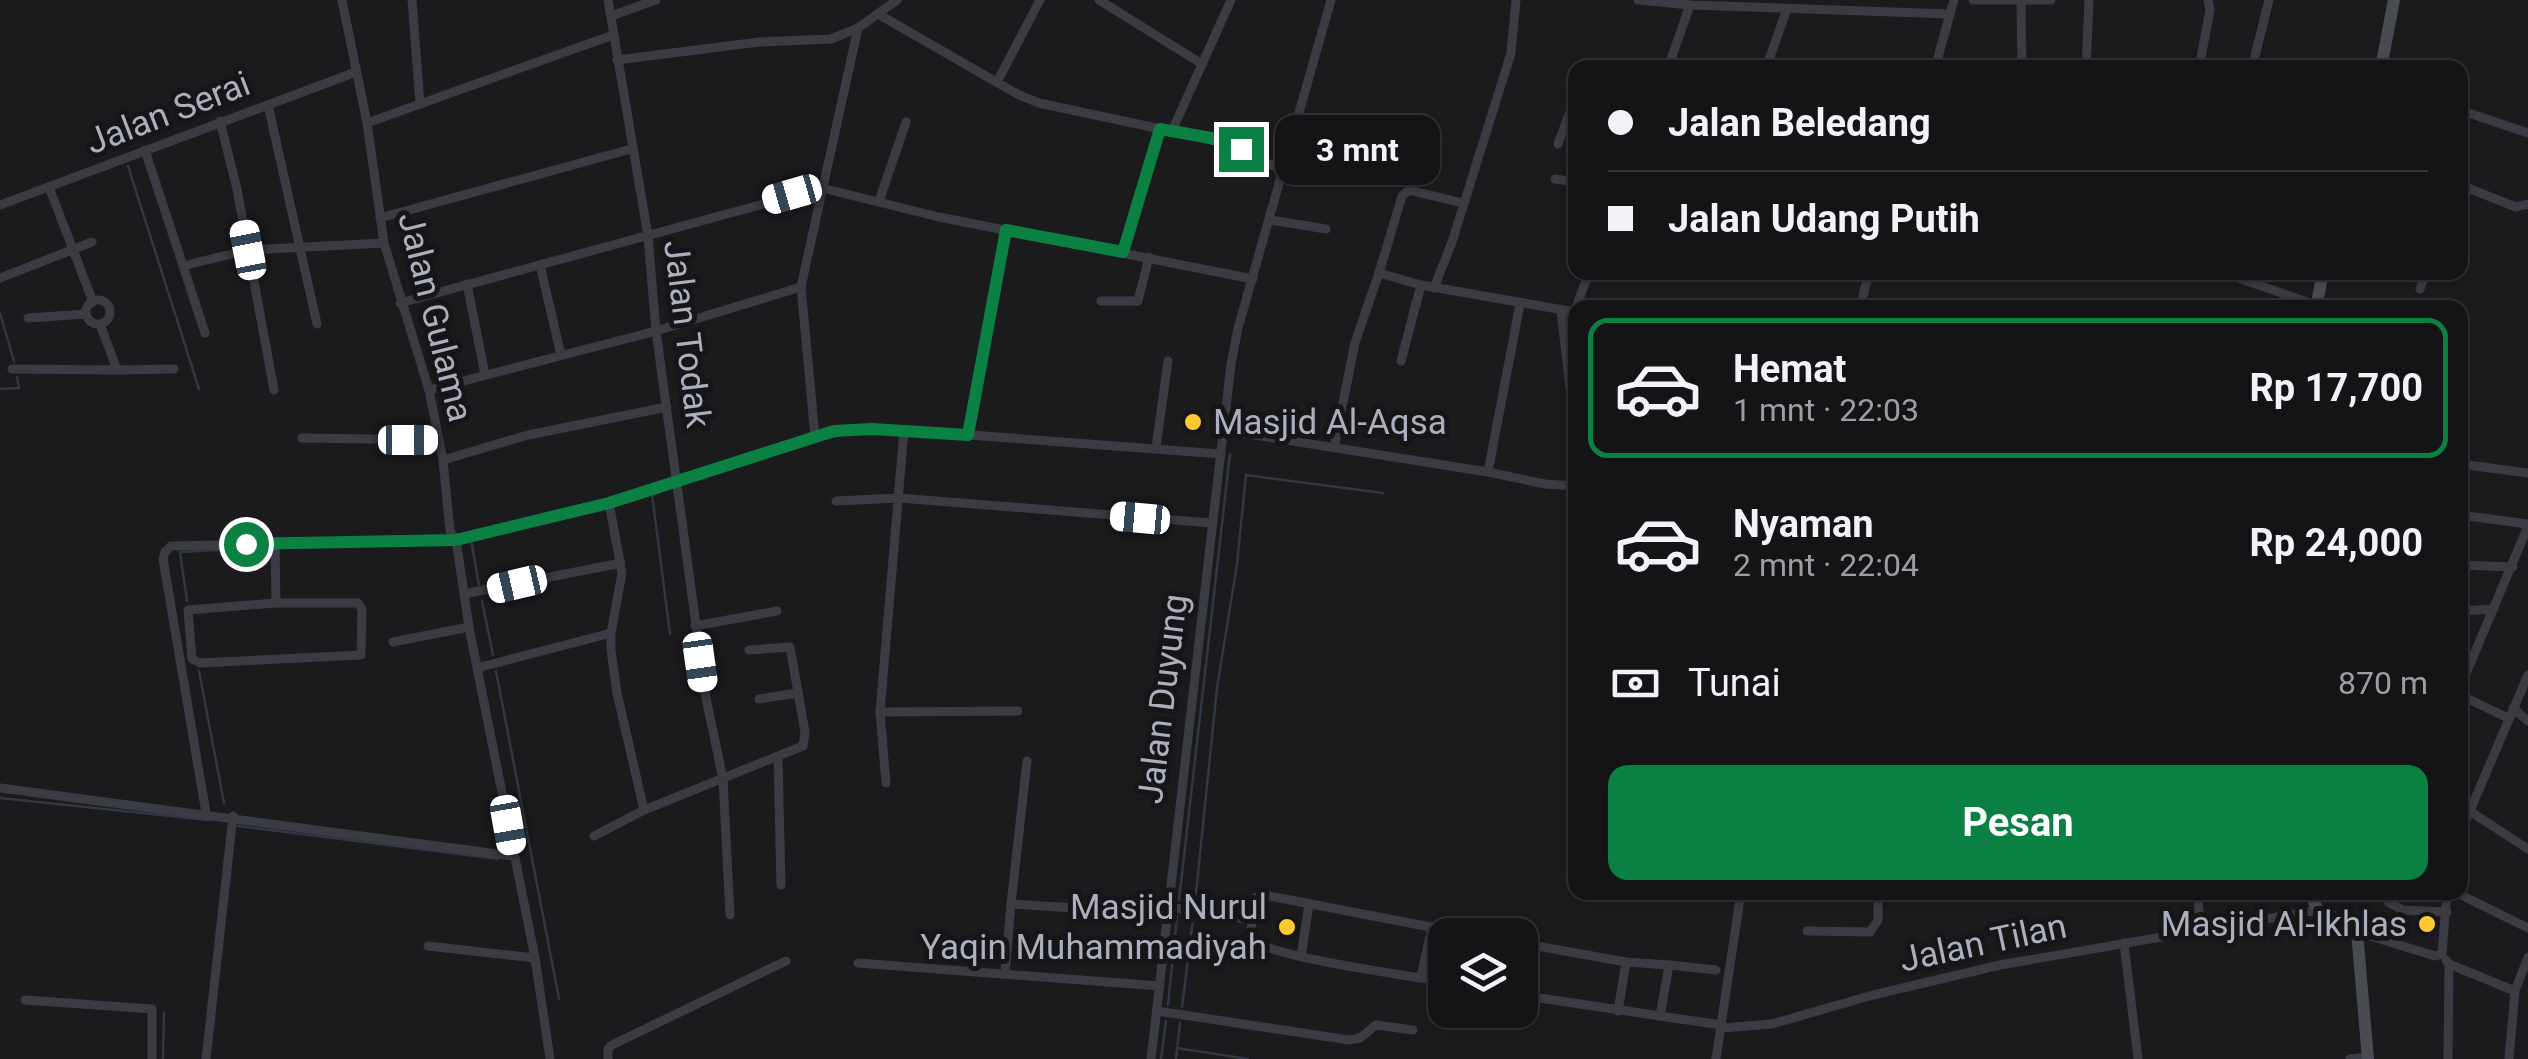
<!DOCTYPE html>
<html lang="id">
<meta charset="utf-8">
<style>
:root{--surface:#141416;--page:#212123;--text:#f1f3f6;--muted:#9d9ea1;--line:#333335;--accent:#0b8043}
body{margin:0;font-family:Roboto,sans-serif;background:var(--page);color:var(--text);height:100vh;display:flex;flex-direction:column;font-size:38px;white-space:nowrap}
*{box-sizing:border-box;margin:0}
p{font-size:32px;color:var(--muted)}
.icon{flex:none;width:55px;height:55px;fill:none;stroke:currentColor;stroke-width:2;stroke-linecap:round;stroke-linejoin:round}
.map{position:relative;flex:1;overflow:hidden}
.side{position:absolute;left:1568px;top:300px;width:900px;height:600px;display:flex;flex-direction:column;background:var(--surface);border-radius:20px;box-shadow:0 2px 8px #0004,0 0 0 2px var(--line)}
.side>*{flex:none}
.top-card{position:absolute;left:1568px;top:60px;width:900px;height:220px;border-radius:20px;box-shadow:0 2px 8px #0004,0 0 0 2px var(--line);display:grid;align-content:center;height:220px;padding:0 40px;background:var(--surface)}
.fabs{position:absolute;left:1428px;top:918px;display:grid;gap:20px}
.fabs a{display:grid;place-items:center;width:110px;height:110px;border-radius:20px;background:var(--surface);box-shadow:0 2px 8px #0004,0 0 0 2px var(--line);font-size:50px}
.end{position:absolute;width:45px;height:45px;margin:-22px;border:12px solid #0b8043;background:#fff;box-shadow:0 0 0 5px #fff}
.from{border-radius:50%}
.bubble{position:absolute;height:70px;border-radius:20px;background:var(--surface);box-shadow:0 2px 8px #0004,0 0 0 2px var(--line);font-size:32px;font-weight:700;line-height:70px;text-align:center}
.car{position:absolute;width:30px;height:60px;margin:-30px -15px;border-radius:12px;box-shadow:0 0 8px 2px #0007;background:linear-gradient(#fff 24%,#345 0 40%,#fff 0 76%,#345 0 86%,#fff 0)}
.top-card b{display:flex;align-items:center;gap:35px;height:95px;font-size:38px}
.top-card b+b{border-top:2px solid var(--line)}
.top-card i{width:25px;height:25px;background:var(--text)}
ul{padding:18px 0 0;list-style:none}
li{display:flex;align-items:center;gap:30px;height:140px;margin:0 20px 15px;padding:0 20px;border:5px solid transparent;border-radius:20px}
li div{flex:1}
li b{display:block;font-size:38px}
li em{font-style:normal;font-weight:700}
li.active{border-color:var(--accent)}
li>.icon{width:90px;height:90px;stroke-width:1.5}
.pay{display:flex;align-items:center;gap:25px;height:110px;padding:0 40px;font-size:38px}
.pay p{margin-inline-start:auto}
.primary-button{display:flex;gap:20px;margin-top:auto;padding:20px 40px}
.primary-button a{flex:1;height:115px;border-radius:20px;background:var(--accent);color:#fff;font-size:40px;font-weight:700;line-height:115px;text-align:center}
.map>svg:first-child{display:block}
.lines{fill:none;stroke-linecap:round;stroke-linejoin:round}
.stream{stroke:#2f3843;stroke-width:2.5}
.minor{stroke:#3b3c43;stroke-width:9}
.secondary{stroke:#494b53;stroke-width:12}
.route{stroke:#0b8043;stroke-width:12}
.poi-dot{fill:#ffca31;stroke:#161518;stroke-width:4}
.labels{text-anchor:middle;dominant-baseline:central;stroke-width:10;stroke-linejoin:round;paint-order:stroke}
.street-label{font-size:35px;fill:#acb0be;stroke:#161518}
.poi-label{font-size:35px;fill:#acb0be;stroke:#161518;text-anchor:end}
</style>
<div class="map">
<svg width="2528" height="1059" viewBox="0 0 2528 1059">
<rect width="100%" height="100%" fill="#1b1a1d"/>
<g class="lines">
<g class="stream">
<path d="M128 166 199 389"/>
<path d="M0 313 14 361"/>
<path d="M0 389 19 388 17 377"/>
<path d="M652 494 670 634"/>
<path d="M620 504 671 488"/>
<path d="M530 526 600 510"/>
<path d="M471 540 479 585"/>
<path d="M187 601 180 552 235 549"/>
<path d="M482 601 493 655"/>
<path d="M199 671 224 803"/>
<path d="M496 671 559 999"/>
<path d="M0 798 208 820"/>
<path d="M238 826 498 859"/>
<path d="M1179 900 1230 454"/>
<path d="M1195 903 1217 688 1237 564 1246 475 1383 493"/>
<path d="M1168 1005 1177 916"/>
<path d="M1182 1007 1193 919"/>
<path d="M1177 1048 1248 1059"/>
<path d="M163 1059 164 1013"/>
<path d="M1161 1059 1166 1021"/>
<path d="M1176 1059 1180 1023"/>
</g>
<g class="minor">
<path d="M342 0 367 123 384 243 429 390 443 460 450 531 456 540 469 627 535 958 550 1059"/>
<path d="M412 0 420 104"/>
<path d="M608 0 648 236 656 331 706 698 723 779 730 915"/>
<path d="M1099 0 1202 64"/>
<path d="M1638 0 1690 5 1950 14"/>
<path d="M1973 0H2051"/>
<path d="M2021 1 2022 68"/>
<path d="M878 14 1019 95 1039 103 1226 143 1284 171"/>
<path d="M611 16 656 0"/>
<path d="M617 60 759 42 831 39 858 28 897 0"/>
<path d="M1587 68 1596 65 1615 68"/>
<path d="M1668 68 1690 5"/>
<path d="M1766 68 1787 9"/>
<path d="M1935 68 1954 0"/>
<path d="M2086 68 2089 0"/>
<path d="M2199 68 2210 10 2208 0"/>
<path d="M2252 68 2269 0"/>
<path d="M997 82 1040 0"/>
<path d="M268 105 317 324"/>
<path d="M2460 110 2528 133"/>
<path d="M220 121 237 189 274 390"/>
<path d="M367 123 613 35"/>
<path d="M1172 131 1231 0"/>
<path d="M1558 144 1575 98"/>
<path d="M145 150 205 333"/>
<path d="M1555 179 1575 182"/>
<path d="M2460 185 2516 207 2528 204"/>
<path d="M49 187 93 302"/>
<path d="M879 201 906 122"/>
<path d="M1463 203 1409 190 1402 196 1379 273 1421 285 1575 312"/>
<path d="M0 205 356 72"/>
<path d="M380 218 631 149"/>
<path d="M1270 220 1326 229"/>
<path d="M1123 252 1160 129"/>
<path d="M540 265 561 355"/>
<path d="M183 266 248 250 384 243"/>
<path d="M2221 272 2316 305"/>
<path d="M0 278 92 242"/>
<path d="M467 284 485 375"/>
<path d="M1434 288 1452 242 1511 53 1516 0"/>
<path d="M2420 289 2426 272"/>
<circle cx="98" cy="312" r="12"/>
<path d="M1101 301H1138L1149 257"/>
<path d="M400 303 822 188 939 217 1253 279"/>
<path d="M1576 308 1589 272"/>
<path d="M1860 308 1869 272"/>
<path d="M1561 311 1575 431"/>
<path d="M28 318 86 314"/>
<path d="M1401 361 1421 285"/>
<path d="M12 369 117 370 100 324"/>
<path d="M117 370 174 369"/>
<path d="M429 390 656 331 801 287"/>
<path d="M1223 430 1488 472 1545 484 1575 486"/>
<path d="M968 435 1006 230"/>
<path d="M815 437 801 287 858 28"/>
<path d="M302 438 439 440"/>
<path d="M1156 448 1168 361"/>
<path d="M1334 448 1355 343 1379 273"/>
<path d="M443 460 528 435 667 407"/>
<path d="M2460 464 2528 473"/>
<path d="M1488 472 1520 304"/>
<path d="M836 501 899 498 1212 523"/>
<path d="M2460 515 2528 524"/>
<path d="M275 543 276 603"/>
<path d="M2460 565 2513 567"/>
<path d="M464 594 621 563"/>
<path d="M276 603H358L362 609 361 655 200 663 192 659 188 610Z"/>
<path d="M2460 611 2494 609"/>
<path d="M695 626 777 611"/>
<path d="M393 642 469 627"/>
<path d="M477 668 611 633"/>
<path d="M2460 688 2528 526"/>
<path d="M2460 695 2508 718"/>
<path d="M759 699 798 693"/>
<path d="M2513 708 2528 721"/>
<path d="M880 712 1018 711"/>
<path d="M778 757 781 885"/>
<path d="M886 783 880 712 904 430"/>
<path d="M0 788 513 856"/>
<path d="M644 810 803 746 805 732 790 647 749 650"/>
<path d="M2468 810 2528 849"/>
<path d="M206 813 163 559 165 552 171 546 456 540 609 503 815 437 849 430H904L1221 454"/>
<path d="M2460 834 2528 675"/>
<path d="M594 836 644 810 617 693 611 650V633L622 573 609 503"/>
<path d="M2197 892 2201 928"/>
<path d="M2388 892V902L2403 910 2447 912"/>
<path d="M2455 892 2528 928"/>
<path d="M1011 904 1027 761"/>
<path d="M1167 907 1252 920"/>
<path d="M1807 931 1870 932 1878 920V892"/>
<path d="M2357 932 2435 956 2442 954 2447 892"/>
<path d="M1520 943 1626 962 1669 965"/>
<path d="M2124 943 2138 1059"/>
<path d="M428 946 535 958"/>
<path d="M1301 957 1309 904"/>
<path d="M2446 960 2449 964 2515 991"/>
<path d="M858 963 1160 986"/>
<path d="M1005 973 1011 904 1166 914"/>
<path d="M1421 977 1432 927"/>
<path d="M1445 982C1414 976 1262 957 1250 937L1256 897 1264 895 1472 935"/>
<path d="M1520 995 1660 1016"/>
<path d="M25 1000 152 1009V1059"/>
<path d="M1157 1011 1349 1040 1360 1038 1376 1025 1413 1030"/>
<path d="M1618 1011 1626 962"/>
<path d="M1715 1024 1660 1016 1669 965 1716 970"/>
<path d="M1722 1028 1772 1024 1873 995 2000 965 2318 910"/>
<path d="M206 1059 233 816"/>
<path d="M608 1059V1049L612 1045 786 961"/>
<path d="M1151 1059 1231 364 1238 328 1331 0"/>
<path d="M1716 1059 1741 892"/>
<path d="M2350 1059 2368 1057"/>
<path d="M2448 1059 2449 964"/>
<path d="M2509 1059 2515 991 2528 957"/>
</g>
<g class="secondary">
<path d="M2381 68 2394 0"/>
<path d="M2316 308 2323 272"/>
<path d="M2309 892 2318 910 2346 923 2357 932 2368 1059"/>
</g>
</g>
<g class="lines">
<path class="route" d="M246 544 456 540 609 503 834 431 872 429 968 435 1006 230 1123 252 1160 129 1211 138 1241 149"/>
</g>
<g class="poi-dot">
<circle cx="1193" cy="422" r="10"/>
<circle cx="2427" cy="924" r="10"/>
<circle cx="1287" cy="927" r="10"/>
</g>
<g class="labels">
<g class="street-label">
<text transform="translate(168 113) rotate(-21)">Jalan Serai</text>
<text transform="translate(435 317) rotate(76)">Jalan Gulama</text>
<text transform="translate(687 334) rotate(83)">Jalan Todak</text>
<text transform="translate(1163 699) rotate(-83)">Jalan Duyung</text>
<text transform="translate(1983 943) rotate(-12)">Jalan Tilan</text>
</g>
<g class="poi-label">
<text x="1213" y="422" text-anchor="start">Masjid Al-Aqsa</text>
<text x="1267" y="907">Masjid Nurul<tspan x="1267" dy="40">Yaqin Muhammadiyah</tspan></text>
<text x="2407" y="924">Masjid Al-Ikhlas</text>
</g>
</g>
</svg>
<div class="fabs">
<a><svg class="icon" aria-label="layers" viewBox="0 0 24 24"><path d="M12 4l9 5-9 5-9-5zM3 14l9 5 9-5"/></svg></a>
</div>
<i class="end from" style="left:246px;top:544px"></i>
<i class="end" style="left:1241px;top:149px"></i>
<div class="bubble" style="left:1275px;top:115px;width:165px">3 mnt</div>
<i class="car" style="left:792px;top:194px;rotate:254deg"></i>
<i class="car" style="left:248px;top:250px;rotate:349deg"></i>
<i class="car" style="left:408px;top:440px;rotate:90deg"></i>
<i class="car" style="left:1140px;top:518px;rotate:275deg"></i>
<i class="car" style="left:517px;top:584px;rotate:257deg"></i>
<i class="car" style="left:700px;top:662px;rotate:172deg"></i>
<i class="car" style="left:508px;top:825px;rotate:170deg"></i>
<div class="top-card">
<b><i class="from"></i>Jalan Beledang</b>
<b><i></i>Jalan Udang Putih</b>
</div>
<section class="side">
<ul>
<li class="active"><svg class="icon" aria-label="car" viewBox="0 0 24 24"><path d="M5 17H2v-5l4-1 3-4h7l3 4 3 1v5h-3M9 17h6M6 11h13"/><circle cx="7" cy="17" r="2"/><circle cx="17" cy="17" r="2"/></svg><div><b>Hemat</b><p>1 mnt · 22:03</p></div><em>Rp 17,700</em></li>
<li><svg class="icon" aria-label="car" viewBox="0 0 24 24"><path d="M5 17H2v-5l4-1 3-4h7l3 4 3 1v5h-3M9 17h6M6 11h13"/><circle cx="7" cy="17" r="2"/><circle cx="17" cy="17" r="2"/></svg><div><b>Nyaman</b><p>2 mnt · 22:04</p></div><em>Rp 24,000</em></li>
</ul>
<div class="pay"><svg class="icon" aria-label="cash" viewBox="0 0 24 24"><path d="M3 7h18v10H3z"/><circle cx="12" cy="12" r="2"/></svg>Tunai<p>870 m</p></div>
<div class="primary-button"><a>Pesan</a></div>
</section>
</div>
